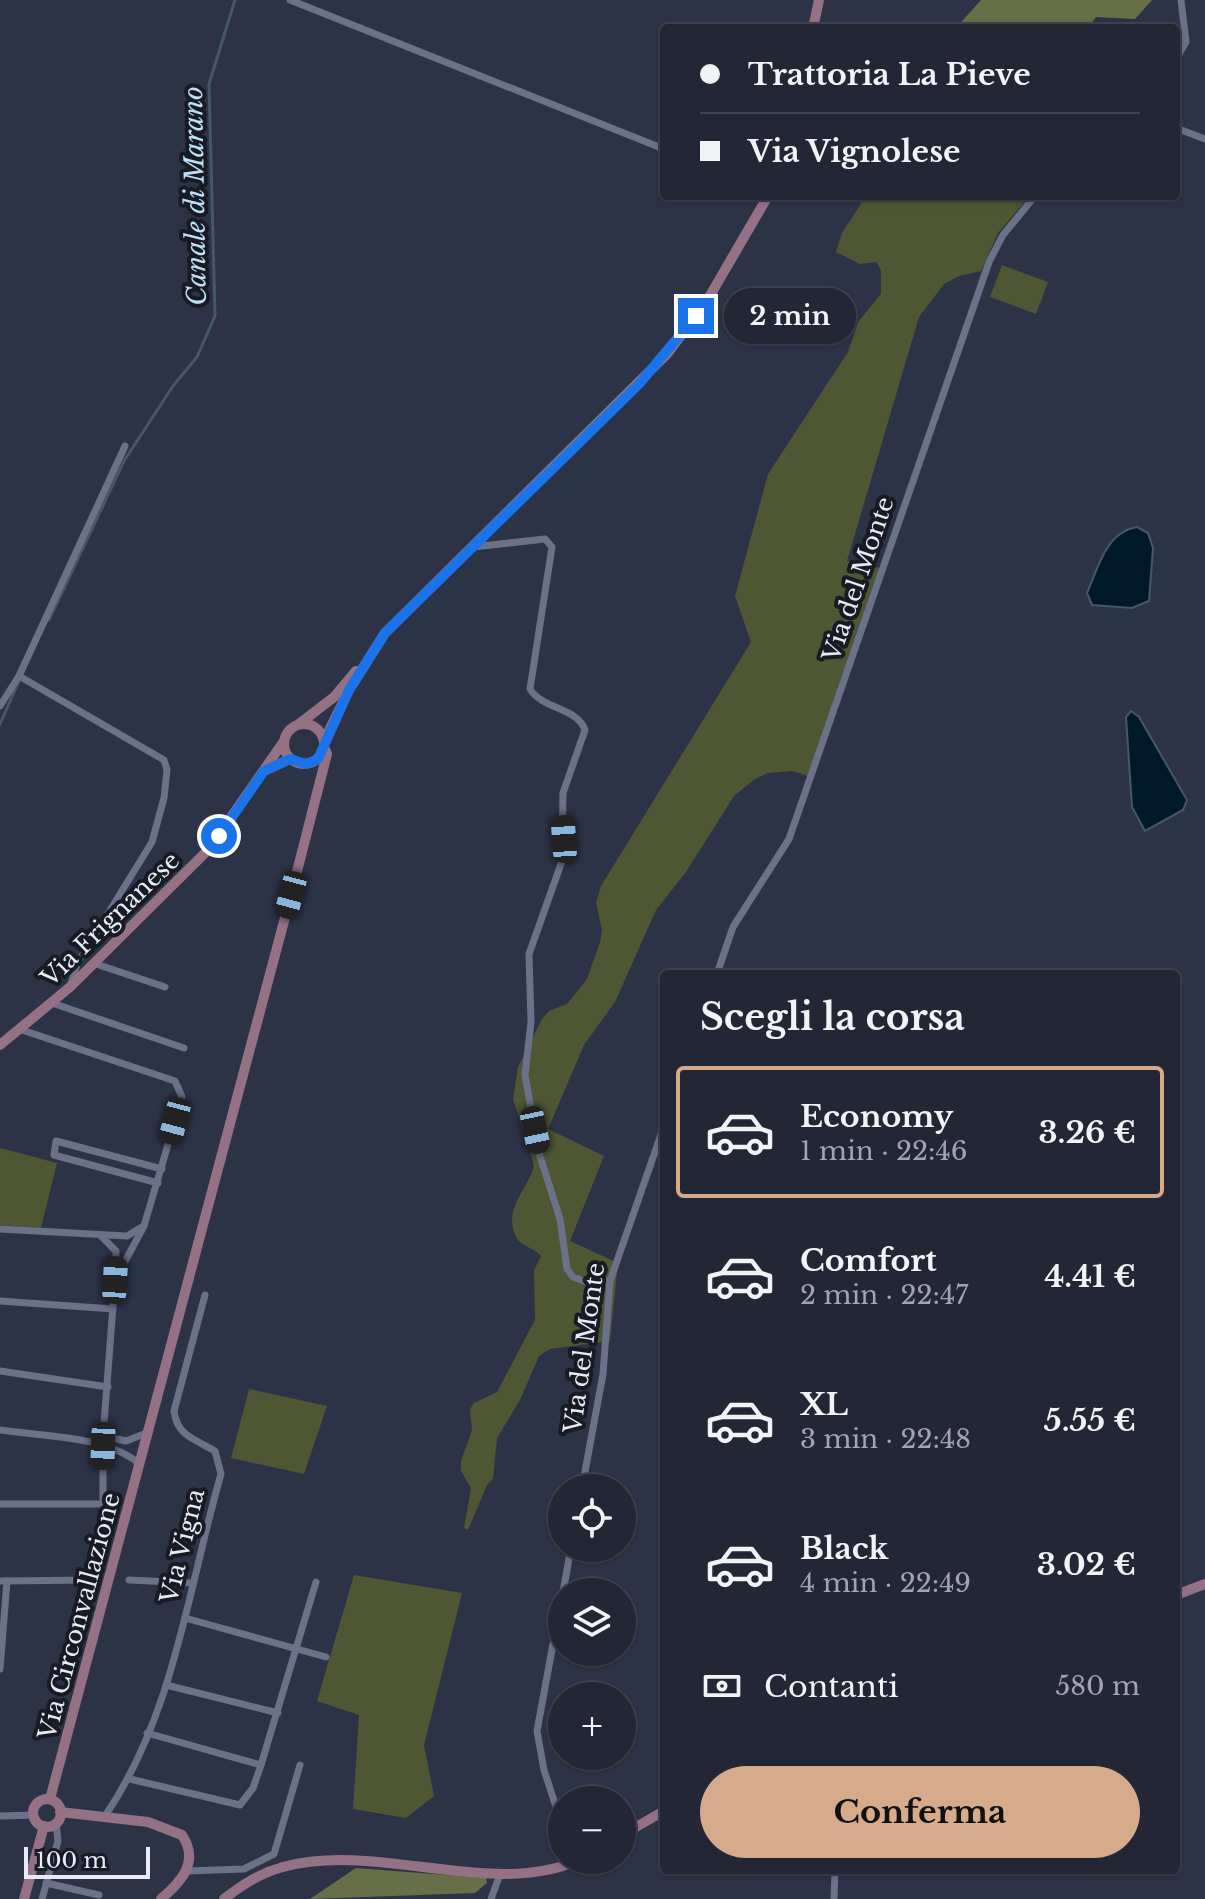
<!DOCTYPE html>
<html lang="it">
<meta charset="utf-8">
<style>
:root{--surface:#222635;--page:#2a2e3d;--text:#f1f3f6;--muted:#a2a5ad;--line:#3f4350;--accent:#d6ab8b}
body{margin:0;font-family:"Libre Baskerville",serif;background:var(--page);color:var(--text);height:100vh;display:flex;flex-direction:column;font-size:30px;white-space:nowrap}
*{box-sizing:border-box;margin:0}
p{font-size:26px;color:var(--muted)}
.icon{flex:none;width:44px;height:44px;fill:none;stroke:currentColor;stroke-width:2;stroke-linecap:round;stroke-linejoin:round}
.map{position:relative;flex:1;overflow:hidden}
.drawer{position:absolute;left:660px;top:970px;width:520px;height:904px;display:flex;flex-direction:column;background:var(--surface);border-radius:8px;box-shadow:0 2px 6px #0004,0 0 0 2px var(--line)}
.drawer>*{flex:none}
.top-card{position:absolute;left:660px;top:24px;width:520px;height:176px;border-radius:8px;box-shadow:0 2px 6px #0004,0 0 0 2px var(--line);display:grid;align-content:center;height:176px;padding:0 40px;background:var(--surface)}
.fabs{position:absolute;left:548px;top:1474px;display:grid;gap:16px}
.fabs a{display:grid;place-items:center;width:88px;height:88px;border-radius:50%;background:var(--surface);box-shadow:0 2px 6px #0004,0 0 0 2px var(--line);font-size:40px}
.scale{position:absolute;left:24px;bottom:20px;width:126px;box-sizing:border-box;padding-left:8px;border:4px solid #e7ebf8;border-top:0;font-size:22px;line-height:28px;white-space:nowrap;color:#e7ebf8;-webkit-text-stroke:6px #181b24;paint-order:stroke}
.end{position:absolute;width:36px;height:36px;margin:-18px;border:10px solid #1a73e8;background:#fff;box-shadow:0 0 0 4px #fff}
.from{border-radius:50%}
.bubble{position:absolute;height:56px;border-radius:28px;background:var(--surface);box-shadow:0 2px 6px #0004,0 0 0 2px var(--line);font-size:26px;font-weight:800;line-height:56px;text-align:center}
.car{position:absolute;width:24px;height:48px;margin:-24px -12px;border-radius:10px;box-shadow:0 0 6px 2px #0007;background:linear-gradient(#222 24%,#8ab4d8 0 40%,#222 0 76%,#8ab4d8 0 86%,#222 0)}
.top-card b{display:flex;align-items:center;gap:28px;height:76px;font-size:30px}
.top-card b+b{border-top:2px solid var(--line)}
.top-card i{width:20px;height:20px;background:var(--text)}
ul{padding:0;list-style:none}
li{display:flex;align-items:center;gap:24px;height:132px;margin:0 16px 12px;padding:0 24px;border:4px solid transparent;border-radius:8px}
li div{flex:1}
li b{display:block;font-size:30px}
li em{font-style:normal;font-weight:800}
li.active{border-color:var(--accent)}
li>.icon{width:72px;height:72px;stroke-width:1.5}
h2{padding:0 40px;font-size:36px;line-height:96px}
.pay{display:flex;align-items:center;gap:20px;height:88px;padding:0 40px;font-size:30px}
.pay p{margin-inline-start:auto}
.action{display:flex;gap:16px;margin-top:auto;padding:16px 40px}
.action a{flex:1;height:92px;border-radius:48px;background:var(--accent);color:#111;font-size:32px;font-weight:800;line-height:92px;text-align:center}
.map>svg:first-child{display:block}
.green{fill:#4e5633}
.forest{fill:#666f48}
.water{fill:#00192a;stroke:#455868;stroke-width:2}
.lines{fill:none;stroke-linecap:round;stroke-linejoin:round}
.stream{stroke:#455868;stroke-width:3}
.street{stroke:#6a7188;stroke-width:7}
.secondary{stroke:#947185;stroke-width:10}
.route{stroke:#1a73e8;stroke-width:10}
.labels{text-anchor:middle;dominant-baseline:central;stroke-width:8;stroke-linejoin:round;paint-order:stroke}
.street-label{font-size:24px;fill:#e7ebf8;stroke:#181b24}
.water-label{font-size:26px;font-style:italic;fill:#bde1fc;stroke:#181b24}
</style>
<div class="map">
<svg width="1205" height="1899" viewBox="0 0 1205 1899">
<rect width="100%" height="100%" fill="#2d3347"/>
<g class="green">
<path d="M866 196 1029 197 998 233 981 271 959 276 944 284 919 317 847 561 885 569 808 776 792 771 768 773 755 779 734 796 686 872 656 910 615 1002 584 1045 548 1129 604 1156 570 1241 618 1263 610 1341 550 1349 539 1356 520 1400 497 1438 493 1479 487 1485 468 1530 464 1528 471 1488 461 1471V1461L472 1430 470 1409 474 1403 497 1392 535 1320 534 1270 541 1256C534 1247 521 1247 516 1237 502 1208 529 1189 534 1165L513 1099 518 1067 542 1019 549 1011 567 1004 587 979 600 942 602 930 596 903 601 886 751 642 735 596 768 474 848 352 858 322 881 294V270L876 262 860 264 836 252 842 233Z"/>
<path d="M1002 265 1048 282 1036 314 990 297Z"/>
<path d="M0 1148 57 1163 41 1228 0 1225Z"/>
<path d="M249 1389 327 1406 304 1474 231 1458Z"/>
<path d="M354 1575 462 1593 424 1745 434 1796 406 1818 353 1809 359 1715 317 1701Z"/>
</g>
<g class="forest">
<path d="M981 0H1152L1135 19 1096 17 1088 28H956Z"/>
<path d="M356 1868 486 1878 487 1883 475 1893 310 1899Z"/>
</g>
<g class="water">
<path d="M1137 527 1148 533 1153 548 1149 601 1132 608 1092 605 1087 593C1098 568 1106 532 1137 527Z"/>
<path d="M1131 711 1139 717 1187 800 1183 810 1145 831 1132 807 1126 717Z"/>
</g>
<g class="lines">
<g class="stream">
<path d="M49 620 124 461 173 386 197 357 215 316 209 84 235 0"/>
<path d="M0 724 19 681"/>
</g>
<g class="street">
<path d="M290 0 664 149"/>
<path d="M1176 59 1186 42 1181 0"/>
<path d="M1176 128 1205 139"/>
<path d="M473 547 545 539 552 547 530 689C542 709 578 708 585 730L563 793 562 861 529 954 531 1022 525 1075 539 1153 560 1219 567 1269 573 1277 584 1281H610"/>
<path d="M19 676 164 760 167 770 164 798 152 842 77 964 70 987"/>
<path d="M0 706 19 676 125 446"/>
<path d="M93 963 165 987"/>
<path d="M717 974 733 927 789 839 989 262 1003 235 1035 196"/>
<path d="M52 1003 184 1048"/>
<path d="M158 1183 54 1155 56 1141 162 1169"/>
<path d="M0 1229 127 1236 142 1227"/>
<path d="M101 1236 116 1251 115 1278"/>
<path d="M0 1301 113 1309"/>
<path d="M0 1371 108 1387"/>
<path d="M0 1430C45 1437 104 1435 140 1464"/>
<path d="M103 1436 126 1441 149 1432"/>
<path d="M582 1488 603 1374 610 1281 664 1126"/>
<path d="M0 1504H101"/>
<path d="M129 1580 193 1583"/>
<path d="M0 1581 93 1580 103 1550V1436L115 1280 144 1226 182 1097 175 1081 22 1030"/>
<path d="M563 1592 571 1548"/>
<path d="M562 1595 537 1731 544 1770 562 1825"/>
<path d="M185 1618 326 1657"/>
<path d="M0 1669 7 1581"/>
<path d="M166 1685 278 1713"/>
<path d="M147 1733 261 1765"/>
<path d="M130 1779 240 1805 253 1788 261 1765 316 1582"/>
<path d="M0 1816 33 1815"/>
<path d="M105 1816C174 1715 188 1589 221 1474L215 1451C195 1439 177 1436 174 1411L205 1295"/>
<path d="M187 1871 244 1869 274 1854 300 1765"/>
<path d="M46 1883 99 1895"/>
<path d="M42 1899 58 1841 56 1823"/>
<path d="M491 1899 499 1877"/>
<path d="M834 1899 835 1870"/>
</g>
<g class="secondary">
<path d="M813 28 819 0"/>
<circle cx="304" cy="744" r="20"/>
<path d="M299 724 334 697 356 671"/>
<path d="M324 741 349 690 385 633 667 354 708 299 768 196"/>
<path d="M264 771 290 759"/>
<path d="M0 1045 70 987 209 849 284 741"/>
<path d="M1176 1595 1205 1584"/>
<path d="M50 1799 291 895 327 754 324 747"/>
<circle cx="47" cy="1813" r="14"/>
<path d="M60 1812 148 1822 182 1835C200 1862 181 1882 161 1899"/>
<path d="M622 1835 664 1811"/>
<path d="M24 1899 44 1826"/>
<path d="M224 1899C242 1885 260 1873 283 1867 377 1841 492 1899 579 1860"/>
</g>
</g>
<g class="lines">
<path class="route" d="M219 836 264 771 290 759 306 764 318 759 349 690 385 633 639 384 696 316"/>
</g>
<g class="labels">
<g class="street-label">
<text transform="translate(858 579) rotate(-71)">Via del Monte</text>
<text transform="translate(110 919) rotate(-44)">Via Frignanese</text>
<text transform="translate(584 1348) rotate(-82)">Via del Monte</text>
<text transform="translate(182 1546) rotate(-76)">Via Vigna</text>
<text transform="translate(79 1616) rotate(-75)">Via Circonvallazione</text>
</g>
<g class="water-label">
<text transform="translate(195 196) rotate(-91)">Canale di Marano</text>
</g>
</g>
</svg>
<div class="fabs">
<a><svg class="icon" aria-label="locate" viewBox="0 0 24 24"><circle cx="12" cy="12" r="6"/><path d="M12 2v4M12 18v4M2 12h4M18 12h4"/></svg></a>
<a><svg class="icon" aria-label="layers" viewBox="0 0 24 24"><path d="M12 4l9 5-9 5-9-5zM3 14l9 5 9-5"/></svg></a>
<a>+</a>
<a>−</a>
</div>
<div class="scale">100 m</div>
<i class="end from" style="left:219px;top:836px"></i>
<i class="end" style="left:696px;top:316px"></i>
<div class="bubble" style="left:724px;top:288px;width:132px">2 min</div>
<i class="car" style="left:564px;top:839px;rotate:356deg"></i>
<i class="car" style="left:291px;top:895px;rotate:195deg"></i>
<i class="car" style="left:175px;top:1121px;rotate:195deg"></i>
<i class="car" style="left:535px;top:1130px;rotate:168deg"></i>
<i class="car" style="left:115px;top:1280px;rotate:3deg"></i>
<i class="car" style="left:103px;top:1446px;rotate:182deg"></i>
<div class="top-card">
<b><i class="from"></i>Trattoria La Pieve</b>
<b><i></i>Via Vignolese</b>
</div>
<section class="drawer">
<h2>Scegli la corsa</h2>
<ul>
<li class="active"><svg class="icon" aria-label="car" viewBox="0 0 24 24"><path d="M5 17H2v-5l4-1 3-4h7l3 4 3 1v5h-3M9 17h6M6 11h13"/><circle cx="7" cy="17" r="2"/><circle cx="17" cy="17" r="2"/></svg><div><b>Economy</b><p>1 min · 22:46</p></div><em>3.26 €</em></li>
<li><svg class="icon" aria-label="car" viewBox="0 0 24 24"><path d="M5 17H2v-5l4-1 3-4h7l3 4 3 1v5h-3M9 17h6M6 11h13"/><circle cx="7" cy="17" r="2"/><circle cx="17" cy="17" r="2"/></svg><div><b>Comfort</b><p>2 min · 22:47</p></div><em>4.41 €</em></li>
<li><svg class="icon" aria-label="car" viewBox="0 0 24 24"><path d="M5 17H2v-5l4-1 3-4h7l3 4 3 1v5h-3M9 17h6M6 11h13"/><circle cx="7" cy="17" r="2"/><circle cx="17" cy="17" r="2"/></svg><div><b>XL</b><p>3 min · 22:48</p></div><em>5.55 €</em></li>
<li><svg class="icon" aria-label="car" viewBox="0 0 24 24"><path d="M5 17H2v-5l4-1 3-4h7l3 4 3 1v5h-3M9 17h6M6 11h13"/><circle cx="7" cy="17" r="2"/><circle cx="17" cy="17" r="2"/></svg><div><b>Black</b><p>4 min · 22:49</p></div><em>3.02 €</em></li>
</ul>
<div class="pay"><svg class="icon" aria-label="cash" viewBox="0 0 24 24"><path d="M3 7h18v10H3z"/><circle cx="12" cy="12" r="2"/></svg>Contanti<p>580 m</p></div>
<div class="action"><a>Conferma</a></div>
</section>
</div>
